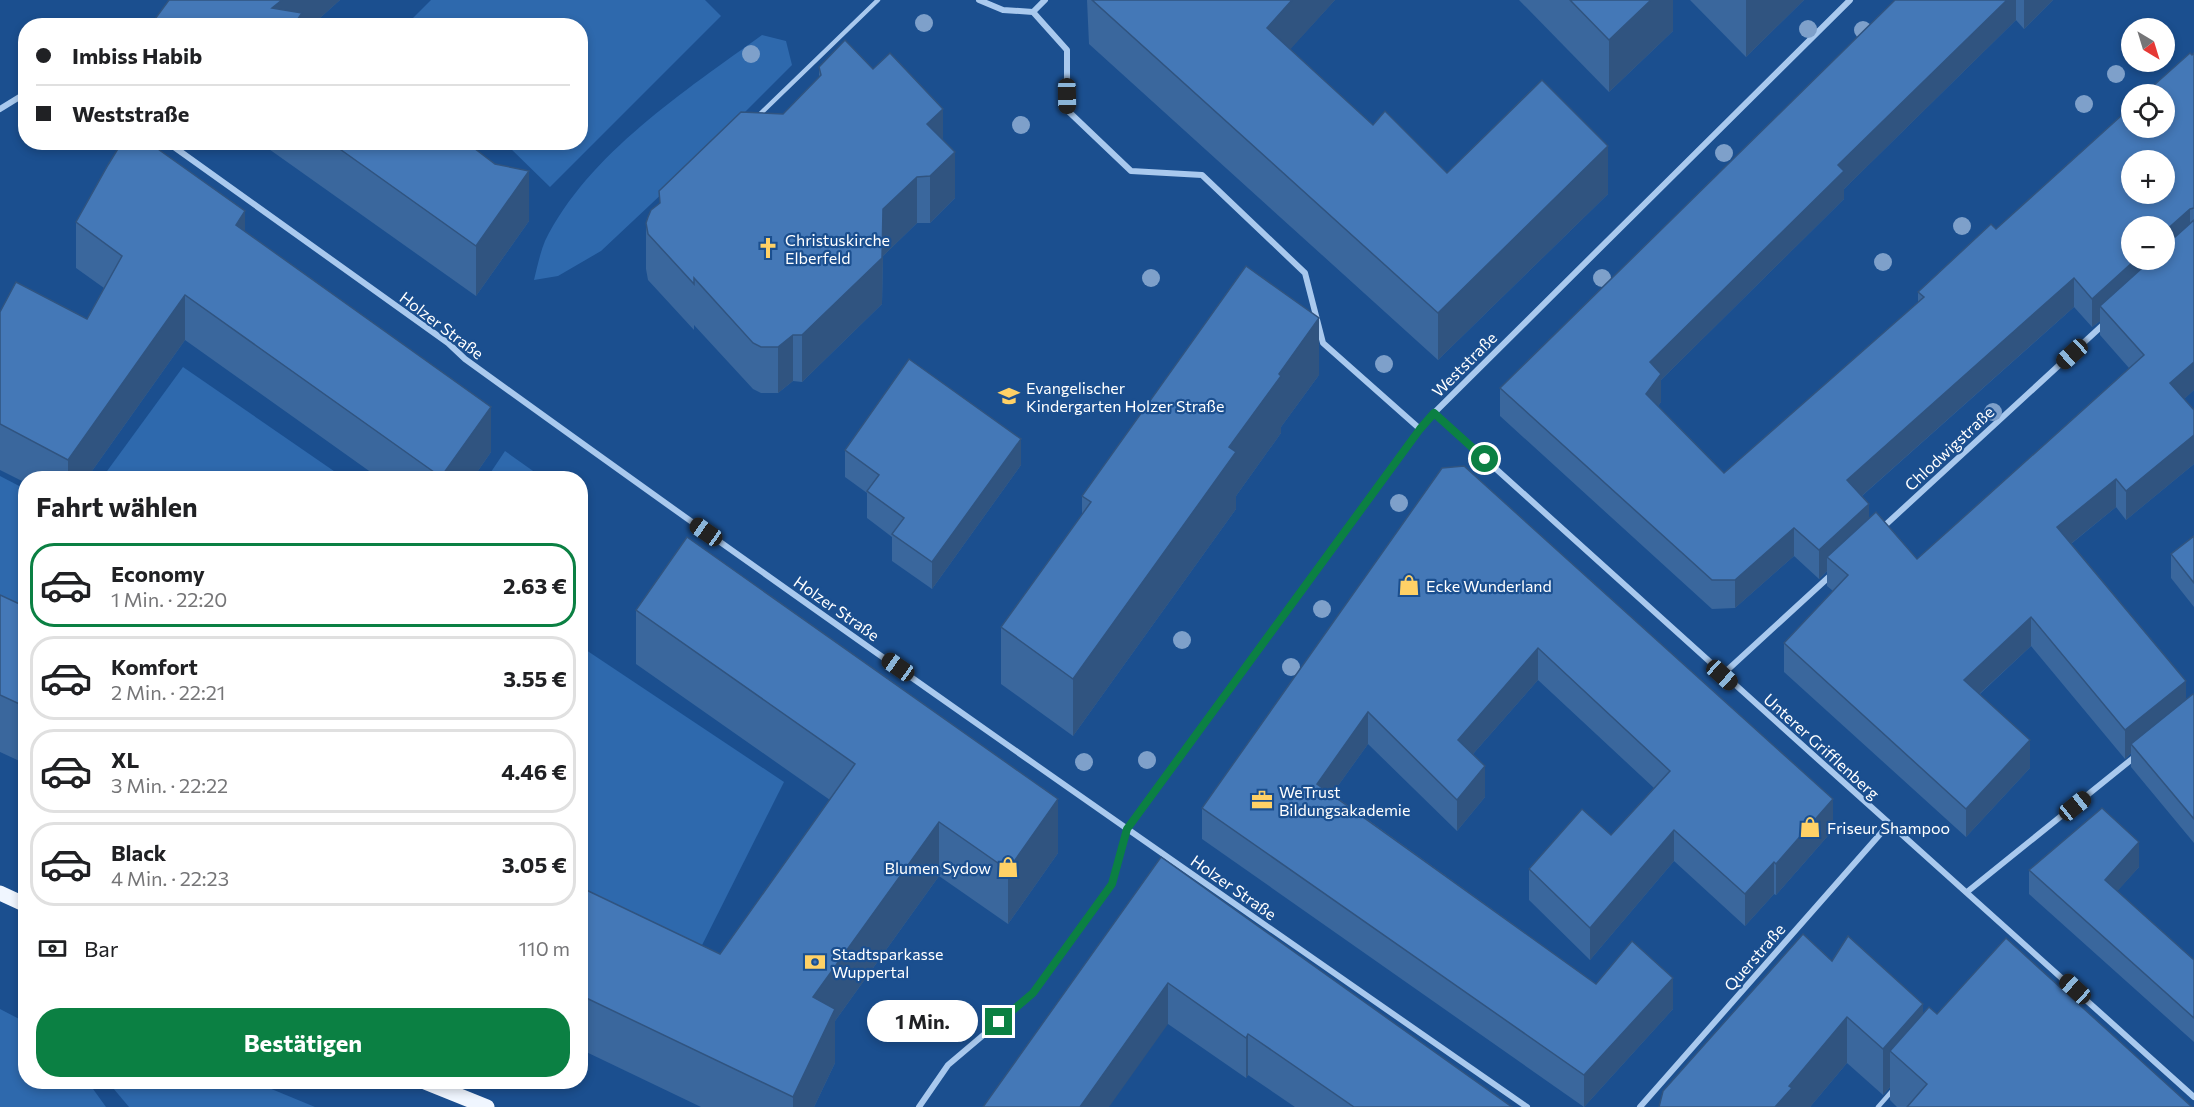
<!DOCTYPE html>
<html lang="de">
<meta charset="utf-8">
<style>
:root{--surface:#fff;--page:#f6f6f6;--text:#202124;--muted:#757577;--line:#e0e0e0;--accent:#0b8043}
body{margin:0;font-family:Commissioner,sans-serif;background:var(--page);color:var(--text);height:100vh;display:flex;flex-direction:column;font-size:22px;white-space:nowrap}
*{box-sizing:border-box;margin:0}
p{font-size:20px;color:var(--muted)}
.icon{flex:none;width:33px;height:33px;fill:none;stroke:currentColor;stroke-width:2;stroke-linecap:round;stroke-linejoin:round}
.map{position:relative;flex:1;overflow:hidden}
.side{position:absolute;left:18px;top:471px;width:570px;height:618px;display:flex;flex-direction:column;background:var(--surface);border-radius:24px;box-shadow:0 3px 9px #0003}
.side>*{flex:none}
.hud{position:absolute;left:18px;top:18px;width:570px;height:132px;border-radius:24px;box-shadow:0 3px 9px #0003;display:grid;align-content:center;height:132px;padding:0 18px;background:var(--surface)}
.needle{width:39px;rotate:142deg}
.buttons{position:absolute;left:2121px;top:18px;display:grid;gap:12px}
.buttons a{display:grid;place-items:center;width:54px;height:54px;border-radius:50%;background:var(--surface);box-shadow:0 3px 9px #0003;font-size:30px}
.end{position:absolute;width:27px;height:27px;margin:-14px;border:8px solid #0b8043;background:#fff;box-shadow:0 0 0 3px #fff}
.from{border-radius:50%}
.bubble{position:absolute;height:42px;border-radius:21px;background:var(--surface);box-shadow:0 3px 9px #0003;font-size:20px;font-weight:700;line-height:42px;text-align:center}
.car{position:absolute;width:18px;height:36px;margin:-18px -9px;border-radius:8px;box-shadow:0 0 4px 2px #0007;background:linear-gradient(#222 24%,#8ab4d8 0 40%,#222 0 76%,#8ab4d8 0 86%,#222 0)}
.hud b{display:flex;align-items:center;gap:21px;height:57px;font-size:22px}
.hud b+b{border-top:2px solid var(--line)}
.hud i{width:15px;height:15px;background:var(--text)}
ul{padding:0;list-style:none}
li{display:flex;align-items:center;gap:18px;height:84px;margin:0 12px 9px;padding:0 6px;border:3px solid var(--line);border-radius:24px}
li div{flex:1}
li b{display:block;font-size:22px}
li em{font-style:normal;font-weight:700}
li.on{border-color:var(--accent)}
li>.icon{width:54px;height:54px;stroke-width:1.5}
h2{padding:0 18px;font-size:27px;line-height:72px}
.pay{display:flex;align-items:center;gap:15px;height:66px;padding:0 18px;font-size:22px}
.pay p{margin-inline-start:auto}
.cta{display:flex;gap:12px;margin-top:auto;padding:12px 18px}
.cta a{flex:1;height:69px;border-radius:24px;background:var(--accent);color:#fff;font-size:24px;font-weight:700;line-height:69px;text-align:center}
.map>svg:first-child{display:block}
.green{fill:#2e69ad}
.lines{fill:none;stroke-linecap:round;stroke-linejoin:round}
.lane{stroke:#a9c9ee;stroke-width:4.5}
.street{stroke:#a9c9ee;stroke-width:6}
.primary{stroke:#f0f6ff;stroke-width:15}
.tree{fill:#7ea0ca}
.wall{fill:#3a679d;fill-rule:evenodd}
.shaded-wall{fill:#305480}
.building{fill:#4478b7;stroke:#305480;stroke-width:1.5;fill-rule:evenodd}
.route{stroke:#0b8043;stroke-width:8}
.labels{text-anchor:middle;dominant-baseline:central;stroke-width:4.5;stroke-linejoin:round;paint-order:stroke}
.poi-label{font-size:16px;fill:#fff;stroke:#1b4f8f;text-anchor:start}
.street-label{font-size:16px;fill:#fff;stroke:#1b4f8f}
</style>
<div class="map">
<svg width="2194" height="1107" viewBox="0 0 2194 1107">
<rect width="100%" height="100%" fill="#1b4f8f"/>
<g class="green">
<path d="M431 0H705L721 16 550 187 505 143 580 142V26L406 25Z"/>
<path d="M762 35 786 41 792 65 683 174 601 251 558 276 534 280C537 268 540 253 545 241 588 154 686 90 762 35Z"/>
<path d="M183 367 344 478H102Z"/>
<path d="M505 451 543 478H487Z"/>
<path d="M0 476 25 489V655L0 642Z"/>
<path d="M580 646 784 782 684 981 581 929Z"/>
<path d="M0 1009 25 1022 26 1082H88L106 1107H0Z"/>
<path d="M108 1082H243L269 1088 315 1107H129Z"/>
</g>
<g class="lines">
<g class="lane">
<path d="M757 117 878 0"/>
<path d="M1878 1107 1892 1091"/>
</g>
<g class="street">
<path d="M979 0 1003 10 1033 12 1067 50V110L1131 171 1202 175 1305 273 1323 343 1420 429"/>
<path d="M1033 12 1045 0"/>
<path d="M0 109 26 93"/>
<path d="M167 142 448 343 465 359C816 613 1171 860 1527 1107"/>
<path d="M1434 413C1686 642 1941 869 2194 1097"/>
<path d="M1881 529 2105 323"/>
<path d="M1722 675 1831 575"/>
<path d="M1967 892 2137 755"/>
<path d="M919 1107 948 1065 1033 993 1112 884 1127 829 1420 429 1434 413 1850 0"/>
<path d="M1640 1107 1889 824"/>
</g>
<g class="primary">
<path d="M0 893 26 905"/>
<path d="M425 1082 487 1107"/>
</g>
</g>
<g class="tree">
<circle cx="924" cy="23" r="9"/>
<circle cx="1808" cy="29" r="9"/>
<circle cx="1863" cy="30" r="9"/>
<circle cx="751" cy="54" r="9"/>
<circle cx="2116" cy="74" r="9"/>
<circle cx="2084" cy="104" r="9"/>
<circle cx="1021" cy="125" r="9"/>
<circle cx="1724" cy="153" r="9"/>
<circle cx="1962" cy="226" r="9"/>
<circle cx="1883" cy="262" r="9"/>
<circle cx="1151" cy="278" r="9"/>
<circle cx="1602" cy="278" r="9"/>
<circle cx="1384" cy="364" r="9"/>
<circle cx="1993" cy="412" r="9"/>
<circle cx="1399" cy="503" r="9"/>
<circle cx="1322" cy="609" r="9"/>
<circle cx="1182" cy="640" r="9"/>
<circle cx="1291" cy="667" r="9"/>
<circle cx="1147" cy="760" r="9"/>
<circle cx="1084" cy="762" r="9"/>
</g>
<g class="wall">
<path d="M169 0H340L311 26H155V19Z"/>
<path d="M1087 0H1335L1290 49 1373 125 1447 173 1608 194 1438 360 1089 44Z"/>
<path d="M1519 0H1673V31L1609 92Z"/>
<path d="M1690 0H1804L1746 57Z"/>
<path d="M1895 0H2053L2024 29 2016 20 1844 189V199L1661 380V402L1658 406 1724 473 1918 303V292L1996 229 2194 53V390L2184 399 2194 410V464L2126 520 2116 507 2071 544 2186 699 2194 695V843L2131 767V753L2125 759 2031 646 1980 694 2030 768 1966 837 1784 672V643L1833 591 1827 586V571L1819 579 1794 556 1735 608 1712 609 1500 416V388ZM2074 307 2092 327 2100 321V335L2129 368 1917 559 1869 519 1862 496Z"/>
<path d="M819 67 943 140 955 198 930 223H917L883 256 882 304 802 382 793 381 778 393H761L753 389 694 325V330L648 280 646 269V223L783 114 819 77Z"/>
<path d="M259 142H466L529 221 476 296Z"/>
<path d="M76 222 245 232 491 452 473 478H379L185 340 87 478H26V483L0 470V312L87 319 104 288 76 268Z"/>
<path d="M1319 375 1281 427V433L1236 496V509L1073 736 1001 684V627L1082 514V496Z"/>
<path d="M845 450 1021 465 932 589 892 561V537L867 518V493L845 477Z"/>
<path d="M1442 468 1833 830 1776 895 1774 894 1745 926 1674 861 1590 960 1529 900V869L1611 835 1654 788 1538 680 1473 754 1485 797 1457 831 1368 744 1332 794 1596 984 1673 1009 1584 1107 1202 839V808Z"/>
<path d="M2194 536V607L2171 578V554Z"/>
<path d="M0 595 26 607V764L0 752Z"/>
<path d="M636 610 1058 853 1008 924 939 876 835 1021V1063L814 1107H701L580 1049V887L720 954 830 800 636 664Z"/>
<path d="M1161 857 1512 1107H1295L1248 1075 1246 1078 1168 1024Z"/>
<path d="M2139 867 2117 891 2194 960V1042L2029 894V870Z"/>
<path d="M1832 961 1923 1015 1937 1014 2192 1107H1897L1890 1100V1087L1883 1095 1847 1063 1810 1107H1659Z"/>
</g>
<g class="shaded-wall">
<path d="M282 0H340L311 26H272V8Z"/>
<path d="M1292 0H1335L1267 75V28Z"/>
<path d="M1651 0H1673V31L1609 92V40Z"/>
<path d="M1746 0H1804L1746 57Z"/>
<path d="M2007 0H2016V20L1844 189V199L1661 380V402L1646 422V394L1650 362 1838 165Z"/>
<path d="M2024 0H2053L2024 29Z"/>
<path d="M943 109V155L927 124Z"/>
<path d="M1608 146V194L1438 360V313Z"/>
<path d="M955 152V198L930 223V176Z"/>
<path d="M529 171V221L476 296V246Z"/>
<path d="M917 177V223L883 256 882 304 802 382V335L883 209Z"/>
<path d="M2190 209V237L2107 314 2100 306V321L2092 327V299L2135 260H2164V232Z"/>
<path d="M245 211V257L236 225Z"/>
<path d="M2074 278V307L1847 509V480Z"/>
<path d="M185 295V340L87 478H68V460Z"/>
<path d="M1319 318V375L1281 427V433L1236 496V509L1073 736V679L1279 374Z"/>
<path d="M793 335V381L778 393V347Z"/>
<path d="M2194 362V390L2170 412V383Z"/>
<path d="M491 407V452L473 478H441V477Z"/>
<path d="M2194 435V464L2126 520V491Z"/>
<path d="M1021 439V465L932 589V562Z"/>
<path d="M2116 479V507L2057 555V527Z"/>
<path d="M1869 504V533L1827 557V571L1819 579V550Z"/>
<path d="M1794 528V556L1735 608V580Z"/>
<path d="M2031 617V646L1964 708V680Z"/>
<path d="M1538 648V680L1458 771V740Z"/>
<path d="M2186 681V709L2131 744V753L2125 759V730Z"/>
<path d="M1368 712V744L1317 815V784Z"/>
<path d="M2030 740V768L1966 837V809Z"/>
<path d="M1485 766V797L1457 831V800Z"/>
<path d="M1058 799V853L1008 924V870Z"/>
<path d="M1833 799V830L1776 895V864Z"/>
<path d="M939 822V876L835 1021V1063L814 1107H793V1097L813 997Z"/>
<path d="M1674 830V861L1590 960V928Z"/>
<path d="M2139 842V867L2105 905V880Z"/>
<path d="M1774 862V894L1745 926V894Z"/>
<path d="M1673 978V1009L1584 1107V1075Z"/>
<path d="M1168 983V1024L1109 1107H1080Z"/>
<path d="M1923 1004V1050L1890 1051V1087L1883 1095V1049Z"/>
<path d="M1847 1017V1063L1810 1107H1775L1789 1086Z"/>
<path d="M1248 1034V1075L1246 1078V1038Z"/>
</g>
<g class="building">
<path d="M169 0H282L272 8 302 13 293 26H165L155 19Z"/>
<path d="M1092 0H1292L1267 28 1373 125 1385 111 1447 173 1542 80 1608 146 1438 313Z"/>
<path d="M1570 0H1651L1609 40Z"/>
<path d="M1895 0H2007L1838 165 1844 171 1650 362 1661 374 1646 394 1724 473 1924 297 1918 292 1991 224 1996 229 2132 106V128H2164V94H2144L2190 53 2192 55 2194 53V208L2190 209 2164 232V226H2132V260H2135L2092 299 2074 278 1847 480 1869 504 1819 550 1794 528 1735 580H1712L1500 388ZM2132 160H2164V194H2132Z"/>
<path d="M845 40 873 69 890 53 943 109 927 124 955 152 930 176 917 177 883 209 882 258 802 335H793L778 347H761L753 343 694 278V284L648 234 646 223 648 217 651 210 660 203 659 191 741 112 783 114 821 75 819 67Z"/>
<path d="M122 142H148L245 211 236 225 491 407 441 477 185 295 68 460 0 424V312L16 282 87 319 122 256 76 222 108 165Z"/>
<path d="M330 142H466L495 164 529 171 476 246Z"/>
<path d="M2194 220V362L2170 383 2194 410V435L2126 491 2116 479 2057 527 2186 681 2125 730 2031 617 1964 680 2030 740 1966 809 1784 643 1848 575 1827 557 1876 512 1917 559 2144 355 2100 306 2151 260H2164V247Z"/>
<path d="M1246 266 1319 318 1279 374 1281 376 1229 447 1236 452 1073 679 1001 627 1091 502 1082 496Z"/>
<path d="M909 359 1021 439 932 562 892 534 904 518 867 491 879 475 845 450Z"/>
<path d="M1464 466 1833 799 1776 864 1774 862 1745 894 1674 830 1590 928 1529 869 1582 809 1611 835 1670 771 1538 648 1458 740 1485 766 1457 800 1368 712 1317 784 1596 984 1632 941 1673 978 1584 1075 1202 808 1442 468Z"/>
<path d="M2194 536V583L2171 554Z"/>
<path d="M687 537 1058 799 1008 870 939 822 813 997 835 1009 793 1097 580 995V887L720 954 855 764 636 610Z"/>
<path d="M0 595 26 607V707L0 695Z"/>
<path d="M2193 694 2194 695V819L2131 744Z"/>
<path d="M2102 808 2139 842 2105 880 2194 960V1018L2029 870Z"/>
<path d="M1161 857 1512 1107H1354L1248 1034 1246 1038 1168 983 1080 1107H983Z"/>
<path d="M1803 934 1832 961 1848 936 1923 1004 1883 1049 1847 1017 1789 1086 1792 1088 1775 1107H1659L1663 1091Z"/>
<path d="M2006 938 2192 1107H1907L1927 1084 1890 1051 1929 1007 1937 1014Z"/>
</g>
<g class="lines">
<path class="route" d="M999 1022 1033 993 1112 884 1127 829 1420 429 1434 413 1485 459"/>
</g>
<defs>
<symbol id="church-bare" viewBox="-9 -9 18 18"><path d="M-1.2-6h2.4v3.5h3.3v2.4h-3.3V6h-2.4V-.1h-3.3v-2.4h3.3Z" fill="#ffd166" stroke="#1b4f8f" stroke-width="2.5" paint-order="stroke"/></symbol>
<symbol id="school-bare" viewBox="-9 -9 18 18"><path d="M0-5L7-2L0 1L-7-2ZM-4 1L0 2.5L4 1V4Q0 6-4 4Z" fill="#ffd166" stroke="#1b4f8f" stroke-width="2.5" paint-order="stroke"/></symbol>
<symbol id="shop-bare" viewBox="-9 -9 18 18"><path d="M-5-2.5h2.3a2.7 3.5 0 0 1 5.4 0H5L5.5 6h-11ZM-1.5-2.5h3a1.5 2.3 0 0 0-3 0Z" fill="#ffd166" stroke="#1b4f8f" stroke-width="2.5" paint-order="stroke"/></symbol>
<symbol id="office-bare" viewBox="-9 -9 18 18"><path d="M-6-3h4V-5.5h4V-3h4V5H-6ZM-1-4.5V-3h2v-1.5ZM-6 0V1H6V0Z" fill="#ffd166" stroke="#1b4f8f" stroke-width="2.5" paint-order="stroke"/></symbol>
<symbol id="bank-bare" viewBox="-9 -9 18 18"><path d="M-6-4H6V4H-6ZM0-2.3a2.3 2.3 0 1 0 0 4.6a2.3 2.3 0 1 0 0-4.6Z" fill="#ffd166" stroke="#1b4f8f" stroke-width="2.5" paint-order="stroke"/></symbol>
</defs>
<g fill-rule="evenodd">
<use href="#church-bare" x="753" y="233" width="30" height="30"/>
<use href="#school-bare" x="994" y="381" width="30" height="30"/>
<use href="#shop-bare" x="1394" y="570" width="30" height="30"/>
<use href="#office-bare" x="1247" y="785" width="30" height="30"/>
<use href="#shop-bare" x="1795" y="812" width="30" height="30"/>
<use href="#shop-bare" x="993" y="852" width="30" height="30"/>
<use href="#bank-bare" x="800" y="947" width="30" height="30"/>
</g>
<g class="labels">
<g class="poi-label">
<text x="785" y="239">Christuskirche<tspan x="785" dy="18">Elberfeld</tspan></text>
<text x="1026" y="387">Evangelischer<tspan x="1026" dy="18">Kindergarten Holzer Straße</tspan></text>
<text x="1426" y="585">Ecke Wunderland</text>
<text x="1279" y="791">WeTrust<tspan x="1279" dy="18">Bildungsakademie</tspan></text>
<text x="1827" y="827">Friseur Shampoo</text>
<text x="991" y="867" text-anchor="end">Blumen Sydow</text>
<text x="832" y="953">Stadtsparkasse<tspan x="832" dy="18">Wuppertal</tspan></text>
</g>
<g class="street-label">
<text transform="translate(442 325) rotate(37)">Holzer Straße</text>
<text transform="translate(1464 364) rotate(-45)">Weststraße</text>
<text transform="translate(1949 448) rotate(-43)">Chlodwigstraße</text>
<text transform="translate(837 608) rotate(35)">Holzer Straße</text>
<text transform="translate(1822 746) rotate(42)">Unterer Grifflenberg</text>
<text transform="translate(1234 887) rotate(35)">Holzer Straße</text>
<text transform="translate(1754 957) rotate(-49)">Querstraße</text>
</g>
</g>
</svg>
<div class="buttons">
<a><svg class="needle" viewBox="-14 -14 28 28"><path d="M0-13l5 13h-10z" fill="#e53935"/><path d="M0 13l5-13h-10z" fill="#757577"/></svg></a>
<a><svg class="icon" aria-label="locate" viewBox="0 0 24 24"><circle cx="12" cy="12" r="6"/><path d="M12 2v4M12 18v4M2 12h4M18 12h4"/></svg></a>
<a>+</a>
<a>−</a>
</div>
<i class="end from" style="left:1485px;top:459px"></i>
<i class="end" style="left:999px;top:1022px"></i>
<div class="bubble" style="left:867px;top:1000px;width:111px">1 Min.</div>
<i class="car" style="left:1067px;top:96px;rotate:179deg"></i>
<i class="car" style="left:2072px;top:354px;rotate:228deg"></i>
<i class="car" style="left:706px;top:532px;rotate:305deg"></i>
<i class="car" style="left:898px;top:667px;rotate:305deg"></i>
<i class="car" style="left:1722px;top:675px;rotate:132deg"></i>
<i class="car" style="left:2075px;top:806px;rotate:51deg"></i>
<i class="car" style="left:2075px;top:989px;rotate:312deg"></i>
<div class="hud">
<b><i class="from"></i>Imbiss Habib</b>
<b><i></i>Weststraße</b>
</div>
<section class="side">
<h2>Fahrt wählen</h2>
<ul>
<li class="on"><svg class="icon" aria-label="car" viewBox="0 0 24 24"><path d="M5 17H2v-5l4-1 3-4h7l3 4 3 1v5h-3M9 17h6M6 11h13"/><circle cx="7" cy="17" r="2"/><circle cx="17" cy="17" r="2"/></svg><div><b>Economy</b><p>1 Min. · 22:20</p></div><em>2.63 €</em></li>
<li><svg class="icon" aria-label="car" viewBox="0 0 24 24"><path d="M5 17H2v-5l4-1 3-4h7l3 4 3 1v5h-3M9 17h6M6 11h13"/><circle cx="7" cy="17" r="2"/><circle cx="17" cy="17" r="2"/></svg><div><b>Komfort</b><p>2 Min. · 22:21</p></div><em>3.55 €</em></li>
<li><svg class="icon" aria-label="car" viewBox="0 0 24 24"><path d="M5 17H2v-5l4-1 3-4h7l3 4 3 1v5h-3M9 17h6M6 11h13"/><circle cx="7" cy="17" r="2"/><circle cx="17" cy="17" r="2"/></svg><div><b>XL</b><p>3 Min. · 22:22</p></div><em>4.46 €</em></li>
<li><svg class="icon" aria-label="car" viewBox="0 0 24 24"><path d="M5 17H2v-5l4-1 3-4h7l3 4 3 1v5h-3M9 17h6M6 11h13"/><circle cx="7" cy="17" r="2"/><circle cx="17" cy="17" r="2"/></svg><div><b>Black</b><p>4 Min. · 22:23</p></div><em>3.05 €</em></li>
</ul>
<div class="pay"><svg class="icon" aria-label="cash" viewBox="0 0 24 24"><path d="M3 7h18v10H3z"/><circle cx="12" cy="12" r="2"/></svg>Bar<p>110 m</p></div>
<div class="cta"><a>Bestätigen</a></div>
</section>
</div>
